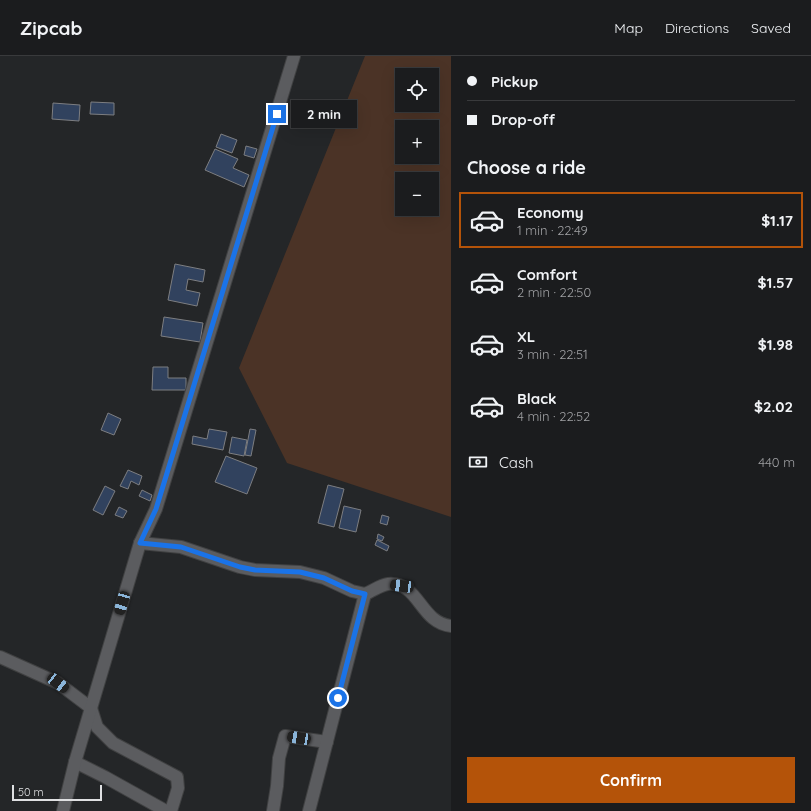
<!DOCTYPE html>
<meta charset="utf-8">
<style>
:root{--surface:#1b1c1e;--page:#242527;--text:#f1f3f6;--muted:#a0a1a4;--line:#393a3c;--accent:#b45309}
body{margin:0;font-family:Quicksand,sans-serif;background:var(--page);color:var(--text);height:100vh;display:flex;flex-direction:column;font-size:15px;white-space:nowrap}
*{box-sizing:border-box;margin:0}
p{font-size:13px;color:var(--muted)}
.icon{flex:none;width:22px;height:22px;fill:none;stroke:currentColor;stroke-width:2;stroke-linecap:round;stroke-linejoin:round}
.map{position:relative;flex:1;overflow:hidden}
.sheet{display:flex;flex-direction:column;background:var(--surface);width:360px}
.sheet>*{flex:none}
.hud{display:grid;align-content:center;height:88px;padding:0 16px;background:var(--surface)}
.fabs{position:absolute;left:395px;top:12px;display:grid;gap:8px}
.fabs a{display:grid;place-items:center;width:44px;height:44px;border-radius:0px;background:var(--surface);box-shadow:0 4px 16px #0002,0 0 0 1px var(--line);font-size:20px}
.scale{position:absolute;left:12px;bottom:10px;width:90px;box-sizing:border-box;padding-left:4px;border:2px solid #dfe0e2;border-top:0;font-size:11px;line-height:14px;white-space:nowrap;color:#dfe0e2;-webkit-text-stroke:3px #242628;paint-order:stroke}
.end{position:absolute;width:18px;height:18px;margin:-9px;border:5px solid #1a73e8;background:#fff;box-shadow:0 0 0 2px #fff}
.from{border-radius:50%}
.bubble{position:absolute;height:28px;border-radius:0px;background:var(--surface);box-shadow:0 4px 16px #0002,0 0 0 1px var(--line);font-size:13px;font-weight:700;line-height:28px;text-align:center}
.car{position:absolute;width:12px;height:24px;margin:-12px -6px;border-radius:5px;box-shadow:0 0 3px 1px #0007;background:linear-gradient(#222 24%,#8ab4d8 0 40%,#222 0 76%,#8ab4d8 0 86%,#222 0)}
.hud b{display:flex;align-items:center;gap:14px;height:38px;font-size:15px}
.hud b+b{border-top:1px solid var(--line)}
.hud i{width:10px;height:10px;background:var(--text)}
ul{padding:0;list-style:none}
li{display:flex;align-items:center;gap:12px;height:56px;margin:0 8px 6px;padding:0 8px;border:2px solid transparent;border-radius:0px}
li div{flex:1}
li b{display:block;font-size:15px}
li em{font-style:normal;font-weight:700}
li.selected{border-color:var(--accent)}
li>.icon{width:36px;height:36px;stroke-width:1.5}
h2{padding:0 16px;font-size:18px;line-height:48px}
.pay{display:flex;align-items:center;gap:10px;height:44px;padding:0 16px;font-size:15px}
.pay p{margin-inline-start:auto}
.action{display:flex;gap:8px;margin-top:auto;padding:8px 16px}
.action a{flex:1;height:46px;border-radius:0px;background:var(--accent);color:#fff;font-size:16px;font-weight:700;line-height:46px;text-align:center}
header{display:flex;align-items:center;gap:24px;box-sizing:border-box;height:56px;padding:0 20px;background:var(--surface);border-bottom:1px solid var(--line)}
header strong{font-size:19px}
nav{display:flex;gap:22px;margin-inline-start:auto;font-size:14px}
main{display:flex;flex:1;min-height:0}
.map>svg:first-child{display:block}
.green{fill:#4b3326;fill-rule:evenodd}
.building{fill:#31425e;stroke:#7d7e81}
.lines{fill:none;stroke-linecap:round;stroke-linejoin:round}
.street-casing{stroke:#404142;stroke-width:14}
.street{stroke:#5b5c5f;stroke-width:12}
.route{stroke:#1a73e8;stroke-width:5}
</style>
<header>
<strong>Zipcab</strong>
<nav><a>Map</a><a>Directions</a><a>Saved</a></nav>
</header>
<main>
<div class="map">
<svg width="451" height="755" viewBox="0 0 451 755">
<rect width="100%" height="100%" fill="#242628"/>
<path class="green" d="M365 0H451V461L287 407 239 312ZM402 19H432V49H402ZM402 71H432V101H402ZM402 123H432V153H402Z"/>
<g class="building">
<path d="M91 46 114 47V59L90 58Z"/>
<path d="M53 47 80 49 79 65 52 63Z"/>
<path d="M221 78 237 84 232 97 216 91Z"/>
<path d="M246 90 257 93 254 102 244 99Z"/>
<path d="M215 93 238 103 233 112 249 119 244 131 205 114Z"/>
<path d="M175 208 205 214 203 226 188 223 186 234 200 237 197 250 168 244Z"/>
<path d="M164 261 203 267 200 286 161 280Z"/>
<path d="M153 311H168V322H186V334H152Z"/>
<path d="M108 357 121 363 114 379 101 374Z"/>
<path d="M209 373 227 376 223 394 192 388 193 380 207 383Z"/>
<path d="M250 373 256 374 251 400 245 399Z"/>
<path d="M232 381 247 384 244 400 229 397Z"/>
<path d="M226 400 257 412 247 438 215 426Z"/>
<path d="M128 414 142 420 139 429 131 425 128 433 120 430Z"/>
<path d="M328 429 344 433 334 471 318 467Z"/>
<path d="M105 430 115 435 103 459 93 454Z"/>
<path d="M142 434 152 439 150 445 139 440Z"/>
<path d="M344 450 361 454 356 476 339 472Z"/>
<path d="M119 451 127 455 123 462 115 459Z"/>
<path d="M382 459 389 461 387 469 380 467Z"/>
<path d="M378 478 384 481 382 485 377 483Z"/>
<path d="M377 484 389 490 387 495 375 489Z"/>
</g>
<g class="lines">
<defs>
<g id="street">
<path d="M140 487 181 491 240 511 255 514 300 516 324 522 352 535 365 538C373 535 380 529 388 528 419 525 420 567 451 570"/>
<path d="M0 601 58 627 91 652 97 671 113 687 177 721 178 732 171 755"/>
<path d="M75 706 105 721 166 755"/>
<path d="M63 755 75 706 140 487 156 453 294 0"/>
<path d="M273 755 277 730 279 702 285 680 327 686"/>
<path d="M309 755 365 538"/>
</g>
</defs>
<use href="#street" class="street-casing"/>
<use href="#street" class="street"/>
</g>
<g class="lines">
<path class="route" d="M277 58 156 453 140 487 181 491 240 511 255 514 300 516 324 522 352 535 365 538 338 642"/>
</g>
</svg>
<div class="fabs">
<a><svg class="icon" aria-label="locate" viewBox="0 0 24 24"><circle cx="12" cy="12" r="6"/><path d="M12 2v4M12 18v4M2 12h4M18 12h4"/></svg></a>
<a>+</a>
<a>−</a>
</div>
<div class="scale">50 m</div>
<i class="end from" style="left:338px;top:642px"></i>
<i class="end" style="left:277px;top:58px"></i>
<div class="bubble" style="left:291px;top:44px;width:66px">2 min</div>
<i class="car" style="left:402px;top:530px;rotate:277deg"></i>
<i class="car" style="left:122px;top:547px;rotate:196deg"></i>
<i class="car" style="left:58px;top:627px;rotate:128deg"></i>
<i class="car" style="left:299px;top:682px;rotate:279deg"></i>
</div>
<section class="sheet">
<div class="hud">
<b><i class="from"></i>Pickup</b>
<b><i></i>Drop-off</b>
</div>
<h2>Choose a ride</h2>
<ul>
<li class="selected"><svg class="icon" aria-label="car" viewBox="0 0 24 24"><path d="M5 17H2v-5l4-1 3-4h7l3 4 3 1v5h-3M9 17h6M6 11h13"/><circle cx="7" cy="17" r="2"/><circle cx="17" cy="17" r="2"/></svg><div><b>Economy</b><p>1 min · 22:49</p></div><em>$1.17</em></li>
<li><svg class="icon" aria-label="car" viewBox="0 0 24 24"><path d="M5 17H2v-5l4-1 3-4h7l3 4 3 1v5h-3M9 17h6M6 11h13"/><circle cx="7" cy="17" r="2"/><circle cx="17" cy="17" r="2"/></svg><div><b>Comfort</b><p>2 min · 22:50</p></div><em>$1.57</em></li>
<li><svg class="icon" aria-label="car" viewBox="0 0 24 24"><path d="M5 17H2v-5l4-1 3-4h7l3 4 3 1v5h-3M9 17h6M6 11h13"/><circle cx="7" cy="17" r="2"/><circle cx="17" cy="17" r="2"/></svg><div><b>XL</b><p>3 min · 22:51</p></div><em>$1.98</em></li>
<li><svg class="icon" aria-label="car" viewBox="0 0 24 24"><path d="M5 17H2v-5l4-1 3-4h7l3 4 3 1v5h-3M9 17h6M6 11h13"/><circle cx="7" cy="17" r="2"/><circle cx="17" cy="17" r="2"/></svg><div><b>Black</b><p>4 min · 22:52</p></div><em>$2.02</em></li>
</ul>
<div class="pay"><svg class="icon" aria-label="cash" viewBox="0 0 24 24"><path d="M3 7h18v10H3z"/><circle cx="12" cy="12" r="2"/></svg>Cash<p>440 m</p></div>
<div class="action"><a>Confirm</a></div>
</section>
</main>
